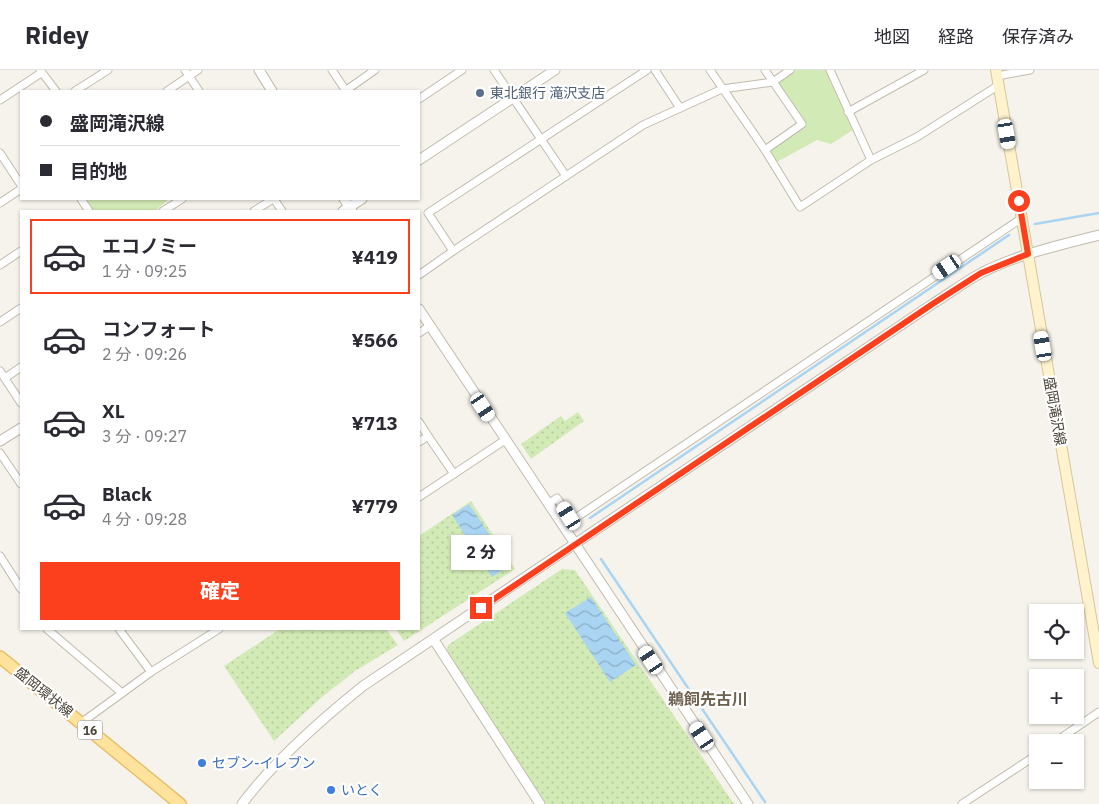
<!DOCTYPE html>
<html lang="ja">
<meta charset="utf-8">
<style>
:root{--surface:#fff;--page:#f7f7f7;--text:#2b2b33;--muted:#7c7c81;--line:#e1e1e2;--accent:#fc3f1d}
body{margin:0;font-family:"IBM Plex Sans","Noto Sans JP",sans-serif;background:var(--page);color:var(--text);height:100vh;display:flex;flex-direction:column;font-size:19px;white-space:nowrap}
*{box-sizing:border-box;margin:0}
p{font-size:16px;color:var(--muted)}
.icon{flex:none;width:28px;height:28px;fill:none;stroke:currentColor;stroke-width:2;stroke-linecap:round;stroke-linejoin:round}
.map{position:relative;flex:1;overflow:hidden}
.details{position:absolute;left:20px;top:140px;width:400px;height:420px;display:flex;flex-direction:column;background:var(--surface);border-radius:0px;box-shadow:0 1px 4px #0004}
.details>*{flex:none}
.banner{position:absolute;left:20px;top:20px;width:400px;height:110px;border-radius:0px;box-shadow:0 1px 4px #0004;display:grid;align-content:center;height:110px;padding:0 20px;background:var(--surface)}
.buttons{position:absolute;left:1029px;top:534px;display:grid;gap:10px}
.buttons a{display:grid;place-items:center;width:55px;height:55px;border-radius:0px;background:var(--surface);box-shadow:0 1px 4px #0004;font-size:25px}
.end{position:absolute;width:22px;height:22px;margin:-11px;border:6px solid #fc3f1d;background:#fff;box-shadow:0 0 0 2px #fff}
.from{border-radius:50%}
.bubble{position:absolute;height:35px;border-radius:0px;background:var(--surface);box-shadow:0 1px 4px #0004;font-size:16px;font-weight:800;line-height:35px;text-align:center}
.car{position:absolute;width:15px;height:30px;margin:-15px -8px;border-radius:6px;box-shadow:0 0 4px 1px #0007;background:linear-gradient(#fff 24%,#345 0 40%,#fff 0 76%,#345 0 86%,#fff 0)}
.banner b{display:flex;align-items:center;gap:18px;height:48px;font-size:19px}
.banner b+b{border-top:1px solid var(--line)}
.banner i{width:12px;height:12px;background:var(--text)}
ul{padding:9px 0 0;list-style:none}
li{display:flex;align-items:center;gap:15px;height:75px;margin:0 10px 8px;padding:0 10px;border:2px solid transparent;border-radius:0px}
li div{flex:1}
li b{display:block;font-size:19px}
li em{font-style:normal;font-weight:800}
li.selected{border-color:var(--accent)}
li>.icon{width:45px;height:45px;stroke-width:1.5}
.button{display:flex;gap:10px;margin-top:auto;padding:10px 20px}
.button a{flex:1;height:58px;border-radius:0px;background:var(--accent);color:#fff;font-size:20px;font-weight:800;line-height:58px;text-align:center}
header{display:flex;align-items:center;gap:30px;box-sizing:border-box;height:70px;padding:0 25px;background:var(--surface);border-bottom:1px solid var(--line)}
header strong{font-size:24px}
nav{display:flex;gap:28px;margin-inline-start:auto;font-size:18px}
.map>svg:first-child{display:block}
.grass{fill:url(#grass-dots)}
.park{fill:#d2eab5}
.water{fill:url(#water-waves)}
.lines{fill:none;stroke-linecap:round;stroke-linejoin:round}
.stream{stroke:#a9d4f2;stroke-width:2.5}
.minor-casing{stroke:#c2bbae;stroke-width:9}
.tertiary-casing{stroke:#c2bbae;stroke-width:11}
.secondary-casing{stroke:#d6c79b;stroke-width:12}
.primary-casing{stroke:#e6c16a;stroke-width:14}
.minor{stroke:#fff;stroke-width:7}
.tertiary{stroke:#fff;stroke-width:9}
.secondary{stroke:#fff3cd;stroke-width:10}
.primary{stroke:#ffe39c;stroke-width:11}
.route{stroke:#fc3f1d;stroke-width:6}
.service-dot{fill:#5c6f8a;stroke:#fff;stroke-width:2}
.shop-dot{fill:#3f7fe0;stroke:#fff;stroke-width:2}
.labels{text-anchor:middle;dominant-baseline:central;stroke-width:4.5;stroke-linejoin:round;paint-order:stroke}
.shield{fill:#fff;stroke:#817c74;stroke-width:1}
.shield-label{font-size:12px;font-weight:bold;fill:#4b4439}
.service-label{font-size:14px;fill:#4e5e75;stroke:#fff;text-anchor:start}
.street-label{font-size:14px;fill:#4b4439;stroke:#fff}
.shop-label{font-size:14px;fill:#366cbe;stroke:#fff;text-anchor:start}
.quarter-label{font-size:16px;font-weight:bold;fill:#6e6250;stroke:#fff}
</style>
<header>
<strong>Ridey</strong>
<nav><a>地図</a><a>経路</a><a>保存済み</a></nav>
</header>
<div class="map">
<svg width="1099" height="734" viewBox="0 0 1099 734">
<defs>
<pattern id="grass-dots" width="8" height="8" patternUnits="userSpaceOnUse" patternTransform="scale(1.25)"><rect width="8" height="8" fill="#d2eab5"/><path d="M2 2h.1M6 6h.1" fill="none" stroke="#b6ca9c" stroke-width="1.8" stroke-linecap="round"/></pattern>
<pattern id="water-waves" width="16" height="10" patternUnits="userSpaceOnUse" patternTransform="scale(1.25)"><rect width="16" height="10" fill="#a9d4f2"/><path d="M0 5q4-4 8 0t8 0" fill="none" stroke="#8caec5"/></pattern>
</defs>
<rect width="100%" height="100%" fill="#f6f3ec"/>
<g class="grass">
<path d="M578 342 584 351 531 389 521 374 561 346 565 351Z"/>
<path d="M471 431 515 499 404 571 396 559H419V466Z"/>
<path d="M562 499 575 500 734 734H546L447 581 448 575Z"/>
<path d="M280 559H386L398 575 355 601 322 627 274 671 224 596Z"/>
</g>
<g class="park">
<path d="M794 0H827L853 60 831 74 817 70 775 93 768 81 804 54 776 12Z"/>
<path d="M87 129H168V130L155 141H94Z"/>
</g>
<g class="water">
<path d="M469 434 510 495 492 507 452 445Z"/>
<path d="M591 527 636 595 610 612 565 543Z"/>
</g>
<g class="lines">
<g class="stream">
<path d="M1035 154 1099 143"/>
<path d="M590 448 1009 165"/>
<path d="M601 489 765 732"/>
</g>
<defs>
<g id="minor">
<path d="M40 0 56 21"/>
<path d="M185 0 199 21"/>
<path d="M332 0 346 21"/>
<path d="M494 0 566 106"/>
<path d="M655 0 680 38"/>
<path d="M710 0 765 80 800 137 871 90 917 67 999 15"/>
<path d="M765 0 802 54 765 80"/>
<path d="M830 0 871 90"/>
<path d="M997 6 1030 0"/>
<path d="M75 21 108 0"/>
<path d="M167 21 198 0"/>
<path d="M345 21 375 0"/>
<path d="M419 29 462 0"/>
<path d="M0 30 41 3"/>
<path d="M848 42 924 0"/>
<path d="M0 83 21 115"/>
<path d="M81 129 89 141"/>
<path d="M274 129 282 141"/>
<path d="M0 133 21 119"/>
<path d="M163 141 182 129"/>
<path d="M254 141 273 129"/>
<path d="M453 181 428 143 647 0"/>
<path d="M0 195 21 181"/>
<path d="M419 205 453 181 643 55 722 19 773 12 790 0"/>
<path d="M0 252 21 238"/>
<path d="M419 263 430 256"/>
<path d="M0 301 21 333"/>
<path d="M5 308 21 297"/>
<path d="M419 352 428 366 419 372"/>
<path d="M428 366 454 404"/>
<path d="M0 383 21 414"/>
<path d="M419 427 505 370"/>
<path d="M548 434 557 428 569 446 573 448 577 447 1022 148"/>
<path d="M0 486 21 519"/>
<path d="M47 559 122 623"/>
<path d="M119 559 151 602"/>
<path d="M81 653 151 602 219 559"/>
<path d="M1055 672 1099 642"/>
<path d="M962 734 1038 684"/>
</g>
<g id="tertiary">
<path d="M259 0 272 21"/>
<path d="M419 90 555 0"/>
<path d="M344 129 352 141"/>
<path d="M343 141 362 129"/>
<path d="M419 239 748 734"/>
<path d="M0 371 21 358"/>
<path d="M434 570 540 734"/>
<path d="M242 734C274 691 322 649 363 616L934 233C950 223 966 211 983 202 1019 184 1060 175 1099 165"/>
</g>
<path id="secondary" d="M996 0 1099 593"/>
<path id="primary" d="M0 587 180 734"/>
</defs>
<use href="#minor" class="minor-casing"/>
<use href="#tertiary" class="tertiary-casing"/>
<use href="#secondary" class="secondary-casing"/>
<use href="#primary" class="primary-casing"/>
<use href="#minor" class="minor"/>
<use href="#tertiary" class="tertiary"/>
<use href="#secondary" class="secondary"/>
<use href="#primary" class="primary"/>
</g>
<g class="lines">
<path class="route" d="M481 538 934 233 981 203 1028 184 1019 131"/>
</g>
<circle class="service-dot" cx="480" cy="23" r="5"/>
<g class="shop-dot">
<circle cx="202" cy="693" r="5"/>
<circle cx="331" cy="720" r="5"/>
</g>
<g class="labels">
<rect class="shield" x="77.5" y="650.5" width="25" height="19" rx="4"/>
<g class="shield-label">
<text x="90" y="660">16</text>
</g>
<g class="service-label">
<text x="490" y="23">東北銀行 滝沢支店</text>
</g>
<g class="street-label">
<text transform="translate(1055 341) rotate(80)">盛岡滝沢線</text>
<text transform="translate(44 622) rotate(39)">盛岡環状線</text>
</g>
<g class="shop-label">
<text x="212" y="693">セブン-イレブン</text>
<text x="341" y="720">いとく</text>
</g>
<g class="quarter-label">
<text x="708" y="629">鵜飼先古川</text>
</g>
</g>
</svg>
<div class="buttons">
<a><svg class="icon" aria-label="locate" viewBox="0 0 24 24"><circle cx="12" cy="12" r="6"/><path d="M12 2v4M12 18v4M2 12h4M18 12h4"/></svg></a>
<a>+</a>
<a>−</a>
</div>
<i class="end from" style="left:1019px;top:131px"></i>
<i class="end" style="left:481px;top:538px"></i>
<div class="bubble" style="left:451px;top:465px;width:60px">2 分</div>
<i class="car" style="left:1007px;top:64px;rotate:170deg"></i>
<i class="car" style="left:947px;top:197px;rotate:236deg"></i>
<i class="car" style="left:1043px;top:276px;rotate:350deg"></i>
<i class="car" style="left:483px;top:337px;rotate:147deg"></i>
<i class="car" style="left:569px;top:446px;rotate:328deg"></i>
<i class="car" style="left:651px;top:590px;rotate:326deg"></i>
<i class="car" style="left:702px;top:666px;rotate:326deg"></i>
<div class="banner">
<b><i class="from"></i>盛岡滝沢線</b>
<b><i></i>目的地</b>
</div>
<section class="details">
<ul>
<li class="selected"><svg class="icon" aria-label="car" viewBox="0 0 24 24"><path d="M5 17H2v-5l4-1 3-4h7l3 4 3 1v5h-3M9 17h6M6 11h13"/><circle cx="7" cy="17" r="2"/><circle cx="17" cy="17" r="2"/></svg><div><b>エコノミー</b><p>1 分 · 09:25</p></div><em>¥419</em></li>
<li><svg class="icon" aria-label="car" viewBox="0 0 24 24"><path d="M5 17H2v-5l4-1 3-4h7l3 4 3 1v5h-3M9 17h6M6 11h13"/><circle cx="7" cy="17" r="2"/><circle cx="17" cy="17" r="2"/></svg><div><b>コンフォート</b><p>2 分 · 09:26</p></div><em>¥566</em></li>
<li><svg class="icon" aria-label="car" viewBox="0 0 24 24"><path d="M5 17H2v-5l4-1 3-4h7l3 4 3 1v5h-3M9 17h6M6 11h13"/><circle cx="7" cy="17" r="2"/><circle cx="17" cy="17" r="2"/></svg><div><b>XL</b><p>3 分 · 09:27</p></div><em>¥713</em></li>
<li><svg class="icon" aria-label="car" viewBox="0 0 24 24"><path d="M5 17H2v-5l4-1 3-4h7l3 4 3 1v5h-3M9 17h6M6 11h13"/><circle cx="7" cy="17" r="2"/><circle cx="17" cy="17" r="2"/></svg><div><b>Black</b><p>4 分 · 09:28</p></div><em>¥779</em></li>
</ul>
<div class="button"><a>確定</a></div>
</section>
</div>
